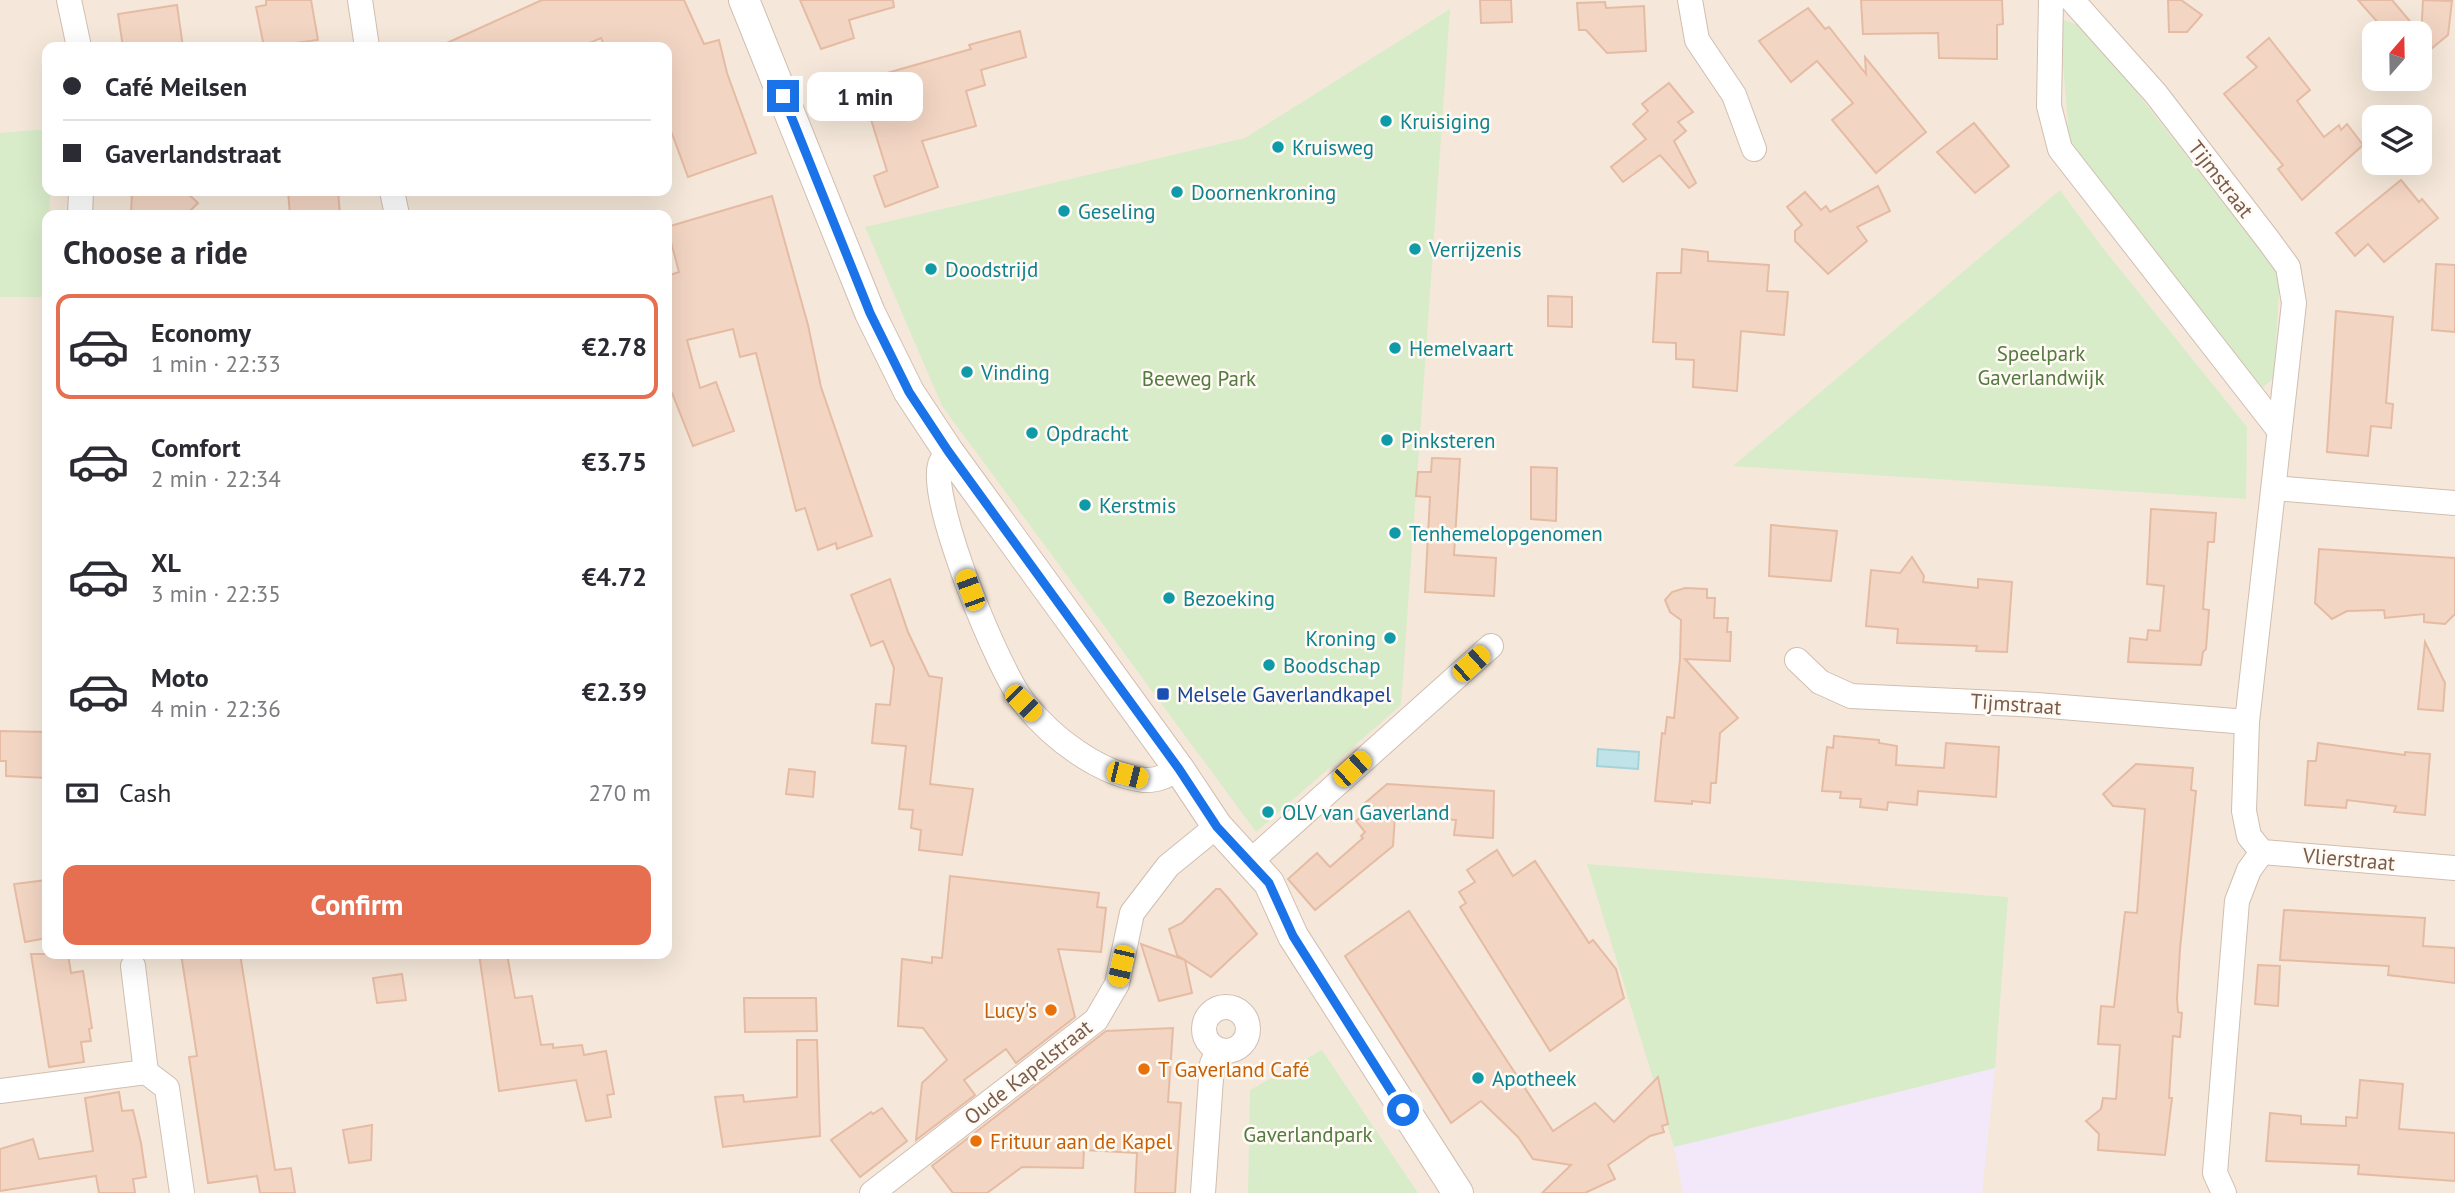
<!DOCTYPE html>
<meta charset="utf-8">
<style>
:root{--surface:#fff;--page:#f7f7f7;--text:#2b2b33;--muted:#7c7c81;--line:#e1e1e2;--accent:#e76f51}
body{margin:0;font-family:"PT Sans",sans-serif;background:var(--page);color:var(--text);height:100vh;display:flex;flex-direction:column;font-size:26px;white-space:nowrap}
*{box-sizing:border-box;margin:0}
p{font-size:23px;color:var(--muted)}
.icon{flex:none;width:38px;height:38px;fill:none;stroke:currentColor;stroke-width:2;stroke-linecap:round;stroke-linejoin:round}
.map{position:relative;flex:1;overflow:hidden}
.drawer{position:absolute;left:42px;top:210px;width:630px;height:749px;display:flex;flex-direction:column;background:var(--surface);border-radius:14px;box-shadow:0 7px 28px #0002}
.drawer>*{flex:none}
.hud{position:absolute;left:42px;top:42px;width:630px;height:154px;border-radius:14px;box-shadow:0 7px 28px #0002;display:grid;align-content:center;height:154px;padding:0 21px;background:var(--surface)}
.needle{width:46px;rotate:20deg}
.fabs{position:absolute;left:2362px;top:21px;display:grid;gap:14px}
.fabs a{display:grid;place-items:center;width:70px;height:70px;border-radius:14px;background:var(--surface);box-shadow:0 7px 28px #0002;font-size:35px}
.end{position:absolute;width:32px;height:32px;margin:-16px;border:9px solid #1a73e8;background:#fff;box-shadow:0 0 0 4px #fff}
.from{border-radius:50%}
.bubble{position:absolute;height:49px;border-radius:14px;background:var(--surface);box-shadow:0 7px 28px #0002;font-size:23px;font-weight:600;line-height:49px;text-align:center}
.car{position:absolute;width:21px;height:42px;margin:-21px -10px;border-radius:9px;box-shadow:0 0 5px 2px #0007;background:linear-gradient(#f5c518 24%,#345 0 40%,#f5c518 0 76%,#345 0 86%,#f5c518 0)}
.hud b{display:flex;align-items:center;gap:24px;height:66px;font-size:26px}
.hud b+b{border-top:2px solid var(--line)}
.hud i{width:18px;height:18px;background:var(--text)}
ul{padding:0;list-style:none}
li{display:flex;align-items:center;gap:21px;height:105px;margin:0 14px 10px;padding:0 7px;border:4px solid transparent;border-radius:14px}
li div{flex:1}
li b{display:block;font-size:26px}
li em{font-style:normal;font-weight:600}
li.current{border-color:var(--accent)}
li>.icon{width:63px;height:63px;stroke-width:1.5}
h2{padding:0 21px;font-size:32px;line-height:84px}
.pay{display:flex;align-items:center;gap:18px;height:77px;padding:0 21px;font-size:26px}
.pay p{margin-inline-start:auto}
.primary-button{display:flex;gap:14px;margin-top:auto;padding:14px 21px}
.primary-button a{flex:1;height:80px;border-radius:14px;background:var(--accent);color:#fff;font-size:28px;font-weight:600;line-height:80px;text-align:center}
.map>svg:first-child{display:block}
.residential{fill:#f5e8da;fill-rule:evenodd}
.education{fill:#f3e8fa}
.green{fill:#d8ecc9}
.water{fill:#bfe3e8;stroke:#a5d3da;stroke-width:2}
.building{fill:#f3d5c3;stroke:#e6bba3;stroke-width:2}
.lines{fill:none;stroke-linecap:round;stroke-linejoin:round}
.minor-casing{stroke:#d1beb0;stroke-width:26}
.tertiary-casing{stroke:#d1beb0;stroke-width:32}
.minor{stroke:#fff;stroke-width:24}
.tertiary{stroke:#fff;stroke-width:30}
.route{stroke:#1a73e8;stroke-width:9}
.culture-dot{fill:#0f9aa8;stroke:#fffaf3;stroke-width:2.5}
.transit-dot{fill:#1a4fb4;stroke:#fffaf3;stroke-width:2.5}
.food-dot{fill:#e8710a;stroke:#fffaf3;stroke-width:2.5}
.labels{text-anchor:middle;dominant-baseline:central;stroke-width:5;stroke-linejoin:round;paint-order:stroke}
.culture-label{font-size:21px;fill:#0d838f;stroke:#fffaf3;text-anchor:start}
.street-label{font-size:21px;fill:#7a5c4d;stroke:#fffaf3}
.park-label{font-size:21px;fill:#537a41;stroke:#fffaf3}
.transit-label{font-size:21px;fill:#164399;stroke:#fffaf3;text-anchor:start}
.food-label{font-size:21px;fill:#c56008;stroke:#fffaf3;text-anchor:start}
</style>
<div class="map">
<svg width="2455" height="1193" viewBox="0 0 2455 1193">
<rect width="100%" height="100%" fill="#fdf6ec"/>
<path class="residential" d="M0 0H2455V1193H0ZM2375 33H2420V79H2375ZM47 47H667V191H47ZM2375 117H2420V163H2375ZM47 215H667V954H47Z"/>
<path class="education" d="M1995 1068 1982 1193H1683L1674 1147Z"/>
<g class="green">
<path d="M1450 9 1401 705 1256 832 942 406 865 227 1245 138Z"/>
<path d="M2059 18 2086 28 2280 275 2274 378 2262 388 2070 147Z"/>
<path d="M47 129V191H50L47 297H0V133Z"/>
<path d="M2060 190 2102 247 2247 427 2246 499 1733 466Z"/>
<path d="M1587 864 2008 897 1995 1068 1674 1147Z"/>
<path d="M1322 1050 1418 1193H1248L1250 1090Z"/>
</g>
<path class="water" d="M1598 749 1639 752 1638 769 1597 766Z"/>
<g class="building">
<path d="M266 0H311L318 40 264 47 256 7 266 5Z"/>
<path d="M542 0H684L704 44 719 40 727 73 756 153 688 177 667 120V47H605L601 38 580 47H438Z"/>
<path d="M800 0H893L894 7 849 20 854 38 821 49Z"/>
<path d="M1480 0H1511L1512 22 1481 23Z"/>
<path d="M1861 0H2002L2003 24 1997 25V59L1939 58 1938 33 1863 34Z"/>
<path d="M2168 0H2181L2202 15 2187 32H2169Z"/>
<path d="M2358 0H2392L2420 33H2387Z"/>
<path d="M2423 0 2452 1 2448 35 2420 58Z"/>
<path d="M1605 2 1606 8 1644 6 1646 51 1607 53 1586 30H1579L1577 3Z"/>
<path d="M177 5 183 47H123L118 14Z"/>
<path d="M1808 8 1825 29 1829 27 1866 74 1865 57 1926 132 1876 173 1832 120 1853 103 1817 61 1791 82 1759 41Z"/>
<path d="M1020 31 1026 57 981 70 985 85 966 91 976 126 922 141 938 187 885 207 874 176 887 171 859 81 971 49 969 45Z"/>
<path d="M2269 38 2310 90 2297 101 2324 137 2339 125 2341 130 2347 124 2363 145 2302 200 2278 169 2283 165 2224 94 2257 67 2247 57Z"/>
<path d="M1669 83 1693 112 1678 122 1686 131 1674 141 1696 183 1689 188 1660 155 1623 182 1611 167 1646 139 1633 124 1648 111 1642 104Z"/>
<path d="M1974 123 2009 166 1975 193 1937 152Z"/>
<path d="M2401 180 2419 202 2422 199 2438 218 2384 262 2368 244 2355 256 2336 233Z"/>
<path d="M1878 186 1890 211 1857 227 1867 241 1828 274 1795 241V231L1802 225 1787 207 1805 192 1821 210 1826 206 1830 212Z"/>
<path d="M132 191H185L198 203 186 215H131Z"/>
<path d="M288 191H338L340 215H290Z"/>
<path d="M772 196 808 325 821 387 872 536 837 549 836 543 818 550 805 508 796 511 756 353 740 357 733 329 687 340 700 388 716 382 734 431 693 446 672 393 667 395V276L679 272 667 227Z"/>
<path d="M1682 249 1708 252V261L1769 265 1767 291 1788 292 1784 335 1741 331 1737 391 1693 387 1694 360 1676 359V343L1653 342 1657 273H1681Z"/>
<path d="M2436 264 2455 265V332L2432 330Z"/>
<path d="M1548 296 1572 297V327L1548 326Z"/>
<path d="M2336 311 2393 317 2386 403 2393 404 2391 428 2371 426 2368 456 2327 452Z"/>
<path d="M1432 458 1460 459 1454 555 1496 558 1494 596 1425 592 1430 497 1416 496 1418 472H1431Z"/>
<path d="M1531 467 1557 468 1556 521 1531 519Z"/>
<path d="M2151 509 2216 513 2214 542H2208L2203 609 2209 610 2206 649 2203 652 2201 665 2128 662 2130 638 2147 640 2148 630 2160 631 2164 586 2147 584Z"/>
<path d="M1771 525 1837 531 1831 581 1769 576Z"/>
<path d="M2319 549 2455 558V614L2445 624 2424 622V614L2385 618 2384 610 2347 611 2332 619 2315 603Z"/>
<path d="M1912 557 1924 576 1923 582 1978 588V579L2012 582 2007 652 1976 651 1977 646 1897 643 1898 629 1866 626 1871 570 1900 573Z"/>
<path d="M890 579 908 632 929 676 942 678 930 784 973 789 962 855 919 850 921 830 911 828 913 810 899 809 906 746 872 743 876 704 890 705 894 668 883 641 871 646 851 595Z"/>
<path d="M1685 588 1707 589V598H1715L1714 618H1728L1727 632H1731L1730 661 1685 659 1738 718 1720 733 1716 783H1711L1710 803 1692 801V804L1655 801 1662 733 1665 734 1667 717 1674 718 1680 659 1681 620 1670 612 1665 600 1672 592Z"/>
<path d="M2425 642 2445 683 2443 711 2418 709Z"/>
<path d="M0 731 47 732V778L6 776V761H0Z"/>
<path d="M1834 736 1879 740V743L1897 746 1896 765 1944 768 1946 743 1999 747 1996 797 1918 791 1917 805 1888 802 1887 810 1860 807 1861 799 1840 798 1841 792 1822 791 1827 747 1833 748Z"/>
<path d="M2318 743 2405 755V752L2430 754 2425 815 2394 812 2396 806 2347 800 2346 808 2305 805 2308 761H2316Z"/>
<path d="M2136 764 2193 768 2191 790 2196 791 2180 949 2177 999 2178 1012 2182 1013 2180 1037 2173 1036 2169 1098H2172L2165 1155 2098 1150 2099 1134 2086 1121 2101 1109 2103 1098 2116 1099 2120 1045 2098 1044 2101 1006 2114 1007 2125 912 2137 913 2145 809 2113 806 2103 794Z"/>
<path d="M789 769 815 772 813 797 786 794Z"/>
<path d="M1387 784 1494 791 1493 838 1454 835 1456 820 1395 815 1393 846 1315 910 1288 879 1317 853 1330 867 1363 838 1361 836 1365 832 1356 821 1371 809 1365 803Z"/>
<path d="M1497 850 1513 876 1535 861 1589 943 1593 940 1616 969 1624 998 1550 1051 1460 907 1466 903 1459 892 1475 882 1467 870Z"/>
<path d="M950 876 1099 893 1097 907 1106 908 1101 952 1058 949 1075 1017 1016 1063 1006 1049 964 1080 975 1095 916 1140 922 1083 947 1060 923 1028 898 1026 902 959 932 963V957L942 958Z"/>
<path d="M47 880V938L25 942 14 884Z"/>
<path d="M1216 889H1220L1228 898 1257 934 1211 977 1177 955 1169 929 1182 923Z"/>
<path d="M2284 910 2425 918 2423 946 2455 948V983L2388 975 2389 966 2280 960Z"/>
<path d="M1409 911 1553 1131 1595 1103 1614 1122 1658 1077 1668 1124 1662 1126 1664 1132 1650 1136 1608 1165 1615 1179 1585 1193H1542L1571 1165 1533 1159 1518 1137 1481 1101 1451 1123 1345 956Z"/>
<path d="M1141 944 1185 960 1192 993 1159 1001Z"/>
<path d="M31 954H68L71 973 83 971 92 1028 89 1029 91 1041 81 1042 84 1062 49 1067Z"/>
<path d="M181 954H240L275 1170 291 1168 295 1193H260L257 1176 208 1183 189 1057 197 1056Z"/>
<path d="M479 954H507L515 998 532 996 541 1045 553 1044V1048L582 1045 584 1055 606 1051 614 1094 607 1095 611 1117 586 1121 576 1080 499 1091Z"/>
<path d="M2258 965 2280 966 2278 1006 2255 1004Z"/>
<path d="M402 974 406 1000 377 1003 373 978Z"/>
<path d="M744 998H816L817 1031 745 1032Z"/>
<path d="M1173 1028 1168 1102 1181 1103 1175 1193H1135L1137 1153 1084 1150 1083 1168 1022 1167 987 1193H953L932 1166 1106 1031Z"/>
<path d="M797 1040H817L820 1136 723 1147 715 1097 743 1095 744 1102 797 1097Z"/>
<path d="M2360 1080 2403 1084 2399 1129 2455 1133V1181L2358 1174 2359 1165 2266 1161 2270 1113 2301 1116V1124L2346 1126V1117L2357 1118Z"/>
<path d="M119 1092 122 1111 133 1110 141 1143 146 1177 133 1179 135 1193H99L96 1176 0 1191V1149L33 1139 39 1159 93 1151 85 1098Z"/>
<path d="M882 1108 907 1141 860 1177 831 1140 871 1112 873 1114Z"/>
<path d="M372 1125 371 1160 349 1163 343 1130Z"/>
</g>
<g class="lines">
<defs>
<g id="minor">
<path d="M69 0 79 47"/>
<path d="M360 0 367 47"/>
<path d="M1690 0 1697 40 1734 95 1754 149"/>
<path d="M2051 0 2049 106 2060 149 2279 430"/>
<path d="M2072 0 2156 94 2269 241 2288 267 2294 303 2247 722 2244 811 2249 836 2262 852 2455 868"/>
<path d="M392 191 397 215"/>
<path d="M80 215 81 191"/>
<path d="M948 451C946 455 941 460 940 465 929 502 999 673 1025 704 1052 738 1099 774 1144 780 1157 781 1168 775 1179 769"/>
<path d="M2274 488 2455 503"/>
<path d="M1797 660 1820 682 1851 696 2037 705 2247 722"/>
<path d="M1251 861 1491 646"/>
<path d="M133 966 146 1072"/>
<circle cx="1226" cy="1029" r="22"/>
<path d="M0 1091 146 1072 167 1088 182 1193"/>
<path d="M872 1193 1096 1020 1117 984 1132 913 1168 866 1217 826"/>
<path d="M1203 1193 1212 1064 1218 1050"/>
<path d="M2224 1193 2215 1173 2237 901 2249 870 2262 852"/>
</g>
<path id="tertiary" d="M744 0 870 313 909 392 948 451 1179 769 1217 826 1269 883 1293 936 1458 1193"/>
</defs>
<use href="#minor" class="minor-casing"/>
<use href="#tertiary" class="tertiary-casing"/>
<use href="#minor" class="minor"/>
<use href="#tertiary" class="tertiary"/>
</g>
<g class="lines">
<path class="route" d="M783 96 870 313 909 392 948 451 1179 769 1217 827 1269 883 1293 936 1403 1110"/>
</g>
<g class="culture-dot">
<circle cx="1386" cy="121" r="7"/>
<circle cx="1278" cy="147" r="7"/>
<circle cx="1177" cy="192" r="7"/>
<circle cx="1064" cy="211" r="7"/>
<circle cx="1415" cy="249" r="7"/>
<circle cx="931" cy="269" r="7"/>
<circle cx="1395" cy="348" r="7"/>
<circle cx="967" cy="372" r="7"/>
<circle cx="1032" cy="433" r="7"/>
<circle cx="1387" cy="440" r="7"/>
<circle cx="1085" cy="505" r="7"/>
<circle cx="1395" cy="533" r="7"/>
<circle cx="1169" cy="598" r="7"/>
<circle cx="1390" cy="638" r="7"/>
<circle cx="1269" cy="665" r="7"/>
<circle cx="1268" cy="812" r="7"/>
<circle cx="1478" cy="1078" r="7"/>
</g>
<rect class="transit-dot" x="1156" y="687" width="14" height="14" rx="3.5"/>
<g class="food-dot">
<circle cx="1051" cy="1010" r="7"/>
<circle cx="1144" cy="1069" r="7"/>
<circle cx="976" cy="1141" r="7"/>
</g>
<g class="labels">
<g class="culture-label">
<text x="1400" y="121">Kruisiging</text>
<text x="1292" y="147">Kruisweg</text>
<text x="1191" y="192">Doornenkroning</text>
<text x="1078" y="211">Geseling</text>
<text x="1429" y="249">Verrijzenis</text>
<text x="945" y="269">Doodstrijd</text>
<text x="1409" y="348">Hemelvaart</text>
<text x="981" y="372">Vinding</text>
<text x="1046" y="433">Opdracht</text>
<text x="1401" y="440">Pinksteren</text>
<text x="1099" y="505">Kerstmis</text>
<text x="1409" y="533">Tenhemelopgenomen</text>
<text x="1183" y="598">Bezoeking</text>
<text x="1376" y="638" text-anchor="end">Kroning</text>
<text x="1283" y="665">Boodschap</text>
<text x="1282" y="812">OLV van Gaverland</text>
<text x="1492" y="1078">Apotheek</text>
</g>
<g class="street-label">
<text transform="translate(2221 179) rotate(52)">Tijmstraat</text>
<text transform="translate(2016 704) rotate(4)">Tijmstraat</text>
<text transform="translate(2349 859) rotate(5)">Vlierstraat</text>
<text transform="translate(1028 1072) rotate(-38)">Oude Kapelstraat</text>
</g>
<g class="park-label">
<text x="2041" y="353">Speelpark<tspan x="2041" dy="24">Gaverlandwijk</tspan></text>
<text x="1199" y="378">Beeweg Park</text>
<text x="1308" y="1134">Gaverlandpark</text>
</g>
<g class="transit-label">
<text x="1177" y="694">Melsele Gaverlandkapel</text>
</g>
<g class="food-label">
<text x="1037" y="1010" text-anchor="end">Lucy's</text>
<text x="1158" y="1069">T Gaverland Café</text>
<text x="990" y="1141">Frituur aan de Kapel</text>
</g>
</g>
</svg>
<div class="fabs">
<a><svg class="needle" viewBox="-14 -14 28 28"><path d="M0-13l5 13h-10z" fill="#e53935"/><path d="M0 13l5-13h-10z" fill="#7c7c81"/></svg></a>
<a><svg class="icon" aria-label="layers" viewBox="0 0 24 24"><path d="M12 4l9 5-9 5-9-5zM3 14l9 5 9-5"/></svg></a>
</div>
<i class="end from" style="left:1403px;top:1110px"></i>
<i class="end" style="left:783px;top:96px"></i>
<div class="bubble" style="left:807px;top:72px;width:116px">1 min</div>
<i class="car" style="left:970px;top:590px;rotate:340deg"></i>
<i class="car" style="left:1471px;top:664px;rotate:48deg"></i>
<i class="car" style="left:1023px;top:703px;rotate:135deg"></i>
<i class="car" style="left:1352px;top:769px;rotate:48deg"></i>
<i class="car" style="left:1127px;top:775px;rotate:104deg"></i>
<i class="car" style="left:1121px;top:966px;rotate:193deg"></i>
<div class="hud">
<b><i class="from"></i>Café Meilsen</b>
<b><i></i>Gaverlandstraat</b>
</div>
<section class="drawer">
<h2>Choose a ride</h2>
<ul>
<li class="current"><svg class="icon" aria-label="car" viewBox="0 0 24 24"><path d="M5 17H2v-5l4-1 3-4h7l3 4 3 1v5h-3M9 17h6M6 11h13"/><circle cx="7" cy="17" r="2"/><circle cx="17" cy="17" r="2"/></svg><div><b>Economy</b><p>1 min · 22:33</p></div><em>€2.78</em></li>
<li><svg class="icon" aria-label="car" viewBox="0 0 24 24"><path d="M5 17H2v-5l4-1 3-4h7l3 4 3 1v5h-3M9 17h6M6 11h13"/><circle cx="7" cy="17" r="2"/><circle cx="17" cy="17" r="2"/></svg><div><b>Comfort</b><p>2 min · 22:34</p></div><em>€3.75</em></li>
<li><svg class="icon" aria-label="car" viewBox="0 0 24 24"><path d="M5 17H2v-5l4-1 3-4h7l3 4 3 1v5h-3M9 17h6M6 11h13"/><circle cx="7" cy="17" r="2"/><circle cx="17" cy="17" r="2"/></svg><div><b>XL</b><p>3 min · 22:35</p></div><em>€4.72</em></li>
<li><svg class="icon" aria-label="car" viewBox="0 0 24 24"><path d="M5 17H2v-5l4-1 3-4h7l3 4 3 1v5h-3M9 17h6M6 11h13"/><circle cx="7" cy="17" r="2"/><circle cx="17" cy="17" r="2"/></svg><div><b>Moto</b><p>4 min · 22:36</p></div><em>€2.39</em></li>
</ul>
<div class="pay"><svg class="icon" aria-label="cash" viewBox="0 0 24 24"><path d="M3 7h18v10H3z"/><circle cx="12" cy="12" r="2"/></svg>Cash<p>270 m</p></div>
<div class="primary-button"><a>Confirm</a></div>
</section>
</div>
